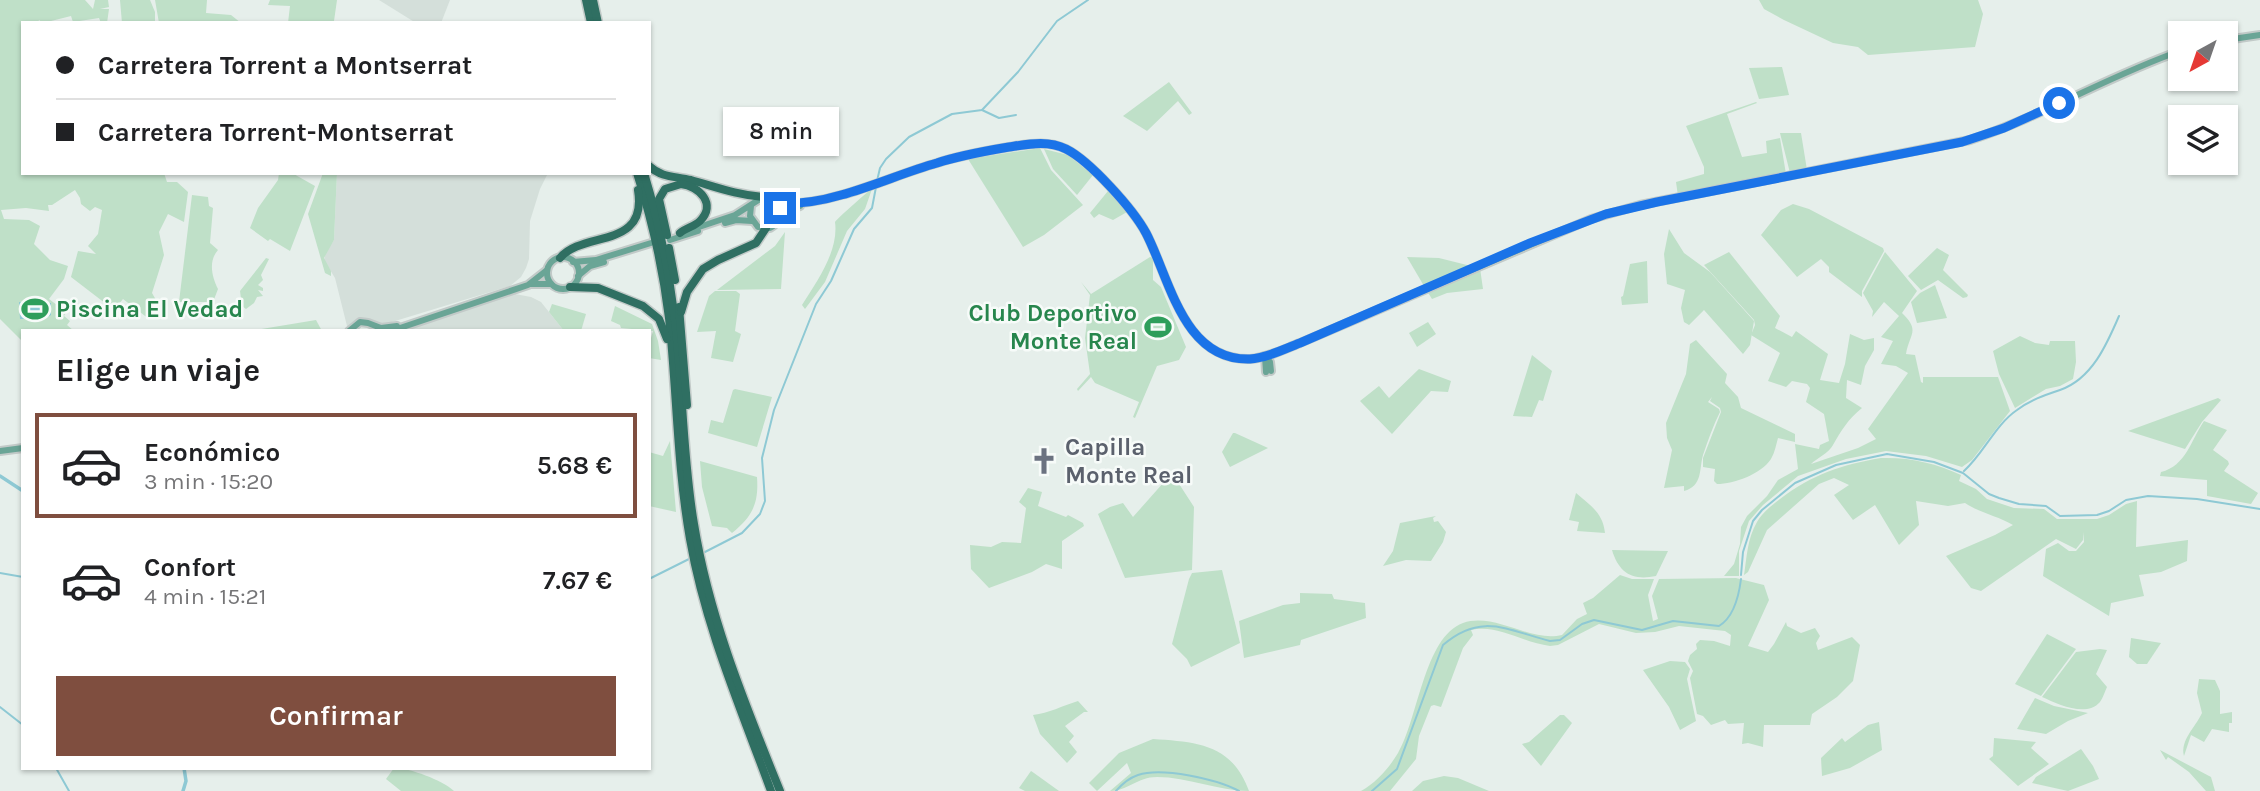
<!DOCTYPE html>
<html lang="es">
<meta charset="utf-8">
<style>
:root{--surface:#fff;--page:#f2f2f2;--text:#202124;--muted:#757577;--line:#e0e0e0;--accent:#7f4e3f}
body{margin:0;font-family:Karla,sans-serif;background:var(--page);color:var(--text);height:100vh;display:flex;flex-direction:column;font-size:26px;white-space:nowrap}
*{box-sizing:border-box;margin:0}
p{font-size:23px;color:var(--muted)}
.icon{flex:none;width:38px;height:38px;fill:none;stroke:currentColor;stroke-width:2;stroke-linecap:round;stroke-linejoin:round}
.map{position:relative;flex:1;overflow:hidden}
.sheet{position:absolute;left:21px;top:329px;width:630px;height:441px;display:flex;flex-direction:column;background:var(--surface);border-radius:0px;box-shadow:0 2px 5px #0004}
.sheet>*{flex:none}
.banner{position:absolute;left:21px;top:21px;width:630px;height:154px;border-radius:0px;box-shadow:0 2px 5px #0004;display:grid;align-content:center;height:154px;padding:0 35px;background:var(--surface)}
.needle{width:46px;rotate:220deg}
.controls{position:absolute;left:2168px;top:21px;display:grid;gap:14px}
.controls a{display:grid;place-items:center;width:70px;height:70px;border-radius:0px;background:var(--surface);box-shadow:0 2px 5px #0004;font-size:35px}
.end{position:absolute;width:32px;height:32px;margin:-16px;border:9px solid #1a73e8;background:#fff;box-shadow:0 0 0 4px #fff}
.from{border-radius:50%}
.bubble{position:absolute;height:49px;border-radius:0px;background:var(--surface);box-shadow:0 2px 5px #0004;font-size:23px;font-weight:600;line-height:49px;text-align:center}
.banner b{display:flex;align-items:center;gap:24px;height:66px;font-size:26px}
.banner b+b{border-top:2px solid var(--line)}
.banner i{width:18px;height:18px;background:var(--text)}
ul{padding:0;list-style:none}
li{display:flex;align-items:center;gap:21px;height:105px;margin:0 14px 10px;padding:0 21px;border:4px solid transparent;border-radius:0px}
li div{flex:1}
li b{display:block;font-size:26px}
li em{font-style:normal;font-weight:600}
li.on{border-color:var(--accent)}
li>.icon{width:63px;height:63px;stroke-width:1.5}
h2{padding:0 35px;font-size:32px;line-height:84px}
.cta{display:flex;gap:14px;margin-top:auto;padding:14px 35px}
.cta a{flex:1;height:80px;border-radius:0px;background:var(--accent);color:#fff;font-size:28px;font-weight:600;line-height:80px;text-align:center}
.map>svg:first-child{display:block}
.built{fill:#d4dfda}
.green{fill:#bfe0c8}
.water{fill:#8ec9d4}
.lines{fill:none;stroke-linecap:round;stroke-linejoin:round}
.stream{stroke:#8ec9d4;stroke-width:2}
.canal{stroke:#8ec9d4;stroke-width:3.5}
.major-casing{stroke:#c2cac8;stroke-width:10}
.highway-casing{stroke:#c2cac8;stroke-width:11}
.major{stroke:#6aa596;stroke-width:6}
.highway{stroke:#2f6f62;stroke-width:8}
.route{stroke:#1a73e8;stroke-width:9}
.labels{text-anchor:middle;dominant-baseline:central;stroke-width:5;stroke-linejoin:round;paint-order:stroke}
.leisure-label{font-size:24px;font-weight:bold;fill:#27864d;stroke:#f7fbf9;text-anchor:start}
.worship-label{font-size:24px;font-weight:bold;fill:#5b616d;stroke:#f7fbf9;text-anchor:start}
</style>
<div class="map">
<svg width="2260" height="791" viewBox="0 0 2260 791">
<rect width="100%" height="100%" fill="#e6efeb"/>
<g class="built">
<path d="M379 0H450L441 23H416Z"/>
<path d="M337 173H548L540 189 530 221 529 259 526 268 521 277 510 286 382 325 371 320 348 330 335 278 324 260 326 252 334 240Z"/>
<path d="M515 294 531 297 541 302 564 331H398Z"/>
</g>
<g class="green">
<path d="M0 0H85L93 9 95 0H108L109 7 100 9H109L107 23H101L99 18 73 22 71 16 43 23 39 20 38 23H23V173H164L167 182H177L188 192 184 222 168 214 159 232 164 255 152 293 156 300 149 319 123 299 114 310 71 277 78 251 96 254 88 246 98 234 102 210 95 207 90 211 81 204 80 198 75 190 52 205H48L49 211 26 208 1 210 4 219 29 220 40 226 34 244 50 260 68 266 64 279 49 299 66 312 64 316 70 321 67 325 74 331H23V342L0 319Z"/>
<path d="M120 0H150L155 12V23H122Z"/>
<path d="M155 0H207L206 13 231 15 241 23H159Z"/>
<path d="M270 0H337L334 21 349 23H288L290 6 268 5Z"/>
<path d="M1759 0H1978L1983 14 1975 47 1868 55 1858 47 1833 43 1784 20 1764 9Z"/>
<path d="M1782 67 1789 95 1759 99 1749 68Z"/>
<path d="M1169 82 1192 113 1189 115 1178 101 1147 131 1123 116Z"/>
<path d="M1756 102 1757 103 1727 114 1742 157 1767 153 1766 141 1780 138 1786 174 1678 196 1676 182 1704 174V167L1686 126Z"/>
<path d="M1780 133H1801L1807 170 1790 173Z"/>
<path d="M1040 148 1051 170 1083 205 1044 235 1023 247 968 159Z"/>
<path d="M1044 149 1068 155 1093 175 1077 195 1053 169Z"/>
<path d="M279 173H292L315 186 290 251 270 239 268 241 250 228 258 208 278 180Z"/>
<path d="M323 173H337L334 240 324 258 331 271V276L325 273 308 214Z"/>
<path d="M872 189 865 209 847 231 825 282 805 309 802 305C817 281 839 251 835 222 839 217 868 191 872 189Z"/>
<path d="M1108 191 1127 212 1113 220 1099 214 1094 218 1090 213Z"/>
<path d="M192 195 208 197 209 206 213 208 210 243 218 250C208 261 212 277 218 289L213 302H179Z"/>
<path d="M1793 204 1809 209 1883 248 1884 251 1862 291V297L1829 272V267L1821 259 1797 277 1761 235 1781 210Z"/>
<path d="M1669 229 1684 253 1710 272 1754 321 1750 345 1743 354 1704 310 1689 325 1684 322 1681 308 1685 290 1667 284 1664 254Z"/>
<path d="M785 232 781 289 717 290 775 246Z"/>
<path d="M1937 248 1949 255 1943 270 1968 295 1967 297 1963 298 1938 280 1921 290 1908 276Z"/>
<path d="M1729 252 1780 316 1775 328 1792 337 1796 331 1828 354 1820 380 1839 383 1845 364 1850 334 1864 340 1874 338V350L1865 366 1861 385 1847 380 1846 398 1862 408C1848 419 1841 431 1833 445 1829 453 1817 458 1811 464L1858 448 1876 439 1868 429 1908 373 1896 366 1881 364 1893 341 1881 337 1899 316 1884 302 1872 317 1873 311 1863 293 1885 252 1917 291 1902 313C1921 331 1909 334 1906 354L1915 355 1921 382 1923 383V377H1998L2010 411 1972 460 1962 467 1926 456 1886 451 1846 459 1798 476 1763 505 1749 521 1739 551V576H1724L1734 564 1740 544 1741 527 1747 516 1767 496 1778 480 1798 469 1795 444 1819 449 1820 445 1829 441 1824 414 1806 402 1810 388 1807 384 1792 381 1786 387 1768 381 1780 353 1751 335 1755 325 1754 320 1704 265Z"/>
<path d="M1150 257 1153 258V280L1161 287 1186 347 1179 360 1157 366 1135 418 1133 417 1139 402 1095 383 1091 377 1078 391 1077 389 1090 374 1085 338 1090 295 1081 282 1091 294Z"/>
<path d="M1407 257 1439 258 1471 266 1424 286Z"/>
<path d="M266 258 269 259 261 275 263 280 258 285 263 288V291L258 290 263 296 257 297 254 303 246 309 242 306 240 291Z"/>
<path d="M1647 261 1648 303 1622 305 1621 297 1623 296 1630 264Z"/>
<path d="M1480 268 1483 289 1447 293 1432 299 1427 291Z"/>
<path d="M1935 285 1947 318 1917 323 1911 302 1920 293Z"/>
<path d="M715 291H736L740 294 735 331 741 334 733 362 711 358 716 331 697 332 709 296Z"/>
<path d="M552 304 586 314 581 331H564L549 312Z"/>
<path d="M615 306 652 324 658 341 661 360 649 358V345L653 331 621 328 620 325 611 321Z"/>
<path d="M316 320 322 331H250Z"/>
<path d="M1428 322 1436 334 1417 347 1409 333Z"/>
<path d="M2020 336 2035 343 2049 345 2050 341H2075L2076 362 2073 379 2060 386 2046 389 2015 408 1999 374 1993 351Z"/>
<path d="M1696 340 1727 374 1725 383 1738 397 1741 408 1795 434V442L1778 438C1776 445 1775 452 1771 459 1761 474 1734 484 1717 484L1714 481 1715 469 1703 467V458L1721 412 1720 408 1710 401 1712 397 1708 402 1719 409 1720 412C1713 426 1708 440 1703 455 1699 469 1703 486 1684 491V486L1664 488 1672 450 1667 438 1666 423 1686 374 1690 344Z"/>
<path d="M1532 355 1552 371 1543 401 1539 400 1532 417 1513 416Z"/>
<path d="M1419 369 1451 381 1448 392 1431 391 1392 434 1360 401 1379 386 1389 398Z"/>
<path d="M735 389 772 397 757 447 708 433 711 420 723 423 733 390Z"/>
<path d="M2218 398 2221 400 2202 422 2185 449 2128 431Z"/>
<path d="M2204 421 2227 430 2213 450 2228 461 2229 464 2224 471 2258 493 2251 504 2207 496V480L2160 476 2161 472C2186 466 2191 440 2204 421Z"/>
<path d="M1233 433H1235L1268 448 1230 467 1222 452Z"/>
<path d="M670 441 676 512 649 506V452L663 456Z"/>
<path d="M1881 458C1909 457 1936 463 1961 475L1959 481 1976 489 1987 499 2014 508 2044 509 2057 519H2097L2109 515 2126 504 2137 501 2136 547 2188 540 2187 561 2161 572 2139 575 2144 596 2111 603 2109 616 2043 576 2046 549 2058 543 2069 551H2076L2084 542 2083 532V540L2076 549 2056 539 1981 591 1971 588 1946 556 1995 535 2013 525C1998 516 1980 513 1965 503L1948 506 1916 501 1919 525 1899 545 1875 505 1853 520 1834 495 1849 485 1834 478 1819 484 1767 530 1748 572 1744 575C1747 557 1747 539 1757 522 1762 513 1772 505 1780 499 1813 474 1841 465 1881 458Z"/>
<path d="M700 461 757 477C759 504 752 517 732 533L727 528 712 526 702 487Z"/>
<path d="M1172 473 1194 507 1192 570 1125 578 1098 514 1110 507 1123 503 1133 517Z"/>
<path d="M1028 488 1042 492 1038 506 1066 517 1068 515 1083 523 1084 526 1062 541V569L1046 564 1032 572 989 588 971 569 970 545 991 547 1002 542 1021 543 1026 508 1019 502Z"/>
<path d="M1576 493C1591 506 1603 513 1605 533L1577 531 1579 522 1569 520Z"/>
<path d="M1436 516 1433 518 1434 522 1438 521 1446 532 1443 542 1431 561 1406 560 1383 566 1393 551 1400 523Z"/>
<path d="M1612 550 1668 551 1656 576C1632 581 1619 573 1612 550Z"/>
<path d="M1222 570 1240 643 1191 667 1187 659 1172 644 1189 579 1192 573Z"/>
<path d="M1620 575 1632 579H1654L1648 595 1653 621 1658 619 1652 596 1659 579 1736 578 1764 585 1769 600 1748 646 1768 652 1774 644 1786 622 1787 626 1801 633 1815 628 1820 636 1816 643 1818 650 1852 637 1860 645 1853 681 1837 697 1812 714 1810 725H1764L1763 747 1748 743 1742 744 1744 723 1728 724 1725 720 1711 725 1703 716 1697 714 1690 678 1693 671 1688 661 1690 655 1697 649 1696 644 1700 640 1714 641 1730 646 1731 635 1725 631 1679 626 1655 632 1636 633 1599 624 1558 645 1550 646C1523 643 1498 624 1471 630L1473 635 1463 648 1441 707 1434 705 1431 706 1419 736 1416 759 1390 791H1361C1377 782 1389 768 1398 753 1418 720 1424 637 1463 623 1495 612 1531 643 1562 635L1577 619 1587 614 1583 603 1593 598Z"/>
<path d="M1300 593 1332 594 1334 599 1365 603 1366 618 1301 640 1300 645 1244 658 1239 621 1283 605 1300 603Z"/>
<path d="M2047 634 2076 649 2041 696 2015 684Z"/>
<path d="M2131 638 2161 643 2147 664H2137L2129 657Z"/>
<path d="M2100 649 2107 650 2096 674 2107 687C2105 691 2103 698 2100 702 2086 718 2058 704 2042 697L2076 652Z"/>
<path d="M1670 661 1685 662 1690 669 1687 679 1696 721 1680 730 1669 707 1643 670Z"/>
<path d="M2199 679 2215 680 2220 691V714L2232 712V723H2229V732L2212 729 2204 742 2191 735 2184 756C2180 740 2195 728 2202 713L2197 693Z"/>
<path d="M2035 698 2054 706 2088 713 2068 721 2046 734 2017 729Z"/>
<path d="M1078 701 1088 712H1084L1065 726 1074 736 1069 742 1077 752 1067 763 1040 734 1033 715C1049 713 1062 706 1078 701Z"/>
<path d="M1560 715H1564L1572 723 1541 766 1522 744 1529 742Z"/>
<path d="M1879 722 1882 750 1850 768 1822 776 1821 758 1842 738 1845 742 1868 725Z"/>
<path d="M1994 738 2036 742 2031 748 2049 764 2018 786 1989 759 1993 756Z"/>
<path d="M1153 739C1197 742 1232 744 1249 791 1218 791 1188 777 1157 777 1137 777 1128 791 1110 791L1131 773 1127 763 1097 791 1089 783 1119 753Z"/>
<path d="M2081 749 2093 766 2099 779 2068 791 2032 783 2036 777Z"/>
<path d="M2160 750 2211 777 2215 791H2206L2189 772 2168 757 2166 760Z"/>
<path d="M394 768C410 768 442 780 454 791H401L386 779Z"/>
<path d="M1031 771 1034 773 1059 791H1025L1019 788Z"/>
<path d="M1444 776 1458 778 1489 791H1412L1423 781Z"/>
</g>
<path class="water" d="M19 302 51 303V315L45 319H20Z"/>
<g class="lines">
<g class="stream">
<path d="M982 110 999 118 1016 115"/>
<path d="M877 181 880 168 886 159 909 137 952 114 982 110 1018 72 1057 21 1088 0"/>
<path d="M1964 471C1984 453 1995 425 2017 410 2030 400 2045 395 2060 390 2092 379 2107 344 2119 316"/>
<path d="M703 553 742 533 760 514 765 501 762 458 774 410 816 304 831 281 854 229 872 208 876 187"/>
<path d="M0 573 23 577"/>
<path d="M1741 575 1743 552 1753 521 1762 510 1795 483 1836 465 1887 454 1934 462 1963 473 1989 494 1999 498 2019 504 2046 506 2060 516 2097 515 2109 511 2126 500 2148 496 2197 499 2260 509"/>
<path d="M649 579 691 558"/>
<path d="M0 707 23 725"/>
<path d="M56 768 69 791"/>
<path d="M1116 791C1122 784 1129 778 1138 775 1162 767 1217 779 1239 791"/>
<path d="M1372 791 1397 769 1443 645C1481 612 1507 630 1550 641L1560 640 1582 624 1594 620 1642 630 1673 621 1719 626C1734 617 1739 595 1741 579"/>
</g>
<g class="canal">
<path d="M0 476 23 491"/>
<path d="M183 791 186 781 184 768"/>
</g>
<defs>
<g id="major">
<path d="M2226 40 2260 35"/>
<path d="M779 204C800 204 821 201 841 195 874 186 905 172 937 163 961 155 985 151 1009 147 1029 144 1048 140 1066 149 1090 161 1133 209 1146 233 1170 279 1183 361 1250 359 1267 358 1284 349 1300 343L1591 219 1640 205 1970 140C2043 116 2108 76 2180 51"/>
<path d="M781 216 786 211 800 206"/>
<path d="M725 223 736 220 752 221"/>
<path d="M693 229 735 215 763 197C782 198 787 218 770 228L758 227 750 216 751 206"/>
<path d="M670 240 698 231"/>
<circle cx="563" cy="273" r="16"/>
<path d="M573 262 596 260 651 243"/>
<path d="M578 276 590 266 604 262"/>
<path d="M530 284H551"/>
<path d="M349 331 360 322 368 323 381 328 397 326"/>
<path d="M391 331 528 285 547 270"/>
<path d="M1265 356 1270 362 1271 371"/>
<path d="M1265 356 1266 372"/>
<path d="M0 451 23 448"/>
</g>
<g id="highway">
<path d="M586 0 591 23"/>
<path d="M593 0 598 23"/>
<path d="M649 166C662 178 675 176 691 180 716 187 737 195 763 197"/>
<path d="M637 173C652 220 663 269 669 318 677 392 677 466 690 539 705 626 741 709 771 791"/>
<path d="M644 173C658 219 668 266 674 313 683 383 682 454 694 524 709 617 745 704 780 791"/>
<path d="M667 235 659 199 665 189 681 184C699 186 717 204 700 221 695 226 686 228 680 233"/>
<path d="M669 248 675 280"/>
<path d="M560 258C583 230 648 250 638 190"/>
<path d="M570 287 598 288 643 306 659 319 667 339"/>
<path d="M679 307 687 405"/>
<path d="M681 312 687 292 703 269 718 260 756 243 766 228"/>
</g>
</defs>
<use href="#major" class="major-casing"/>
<use href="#highway" class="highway-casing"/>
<use href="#major" class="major"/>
<use href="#highway" class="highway"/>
</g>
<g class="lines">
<path class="route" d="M780 208 779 204C800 204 821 201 841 195 874 186 905 172 937 163 961 155 985 151 1009 147 1029 144 1048 140 1066 149 1090 161 1133 209 1146 233 1170 279 1183 361 1250 359 1267 358 1284 349 1300 343L1530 243 1606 214 1657 202 1962 142 2004 128 2059 103"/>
</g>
<defs>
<symbol id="stadium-bare" viewBox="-9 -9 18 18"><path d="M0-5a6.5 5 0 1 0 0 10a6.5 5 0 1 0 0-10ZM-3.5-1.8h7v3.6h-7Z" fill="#2e9e5b" stroke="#f7fbf9" stroke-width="2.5" paint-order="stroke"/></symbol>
<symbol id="church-bare" viewBox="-9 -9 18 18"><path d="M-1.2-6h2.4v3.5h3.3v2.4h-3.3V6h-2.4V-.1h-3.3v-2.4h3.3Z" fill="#6b7280" stroke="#f7fbf9" stroke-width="2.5" paint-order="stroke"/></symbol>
</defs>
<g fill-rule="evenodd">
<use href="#stadium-bare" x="16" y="290" width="38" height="38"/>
<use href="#stadium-bare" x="1139" y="308" width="38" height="38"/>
<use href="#church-bare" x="1025" y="442" width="38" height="38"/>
</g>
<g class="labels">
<g class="leisure-label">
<text x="56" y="309">Piscina El Vedad</text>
<text x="1137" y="313" text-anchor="end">Club Deportivo<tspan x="1137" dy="28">Monte Real</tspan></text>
</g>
<g class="worship-label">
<text x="1065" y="447">Capilla<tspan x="1065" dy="28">Monte Real</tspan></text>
</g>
</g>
</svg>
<div class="controls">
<a><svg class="needle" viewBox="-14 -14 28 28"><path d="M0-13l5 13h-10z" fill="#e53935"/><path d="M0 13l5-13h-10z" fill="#757577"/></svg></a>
<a><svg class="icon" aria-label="layers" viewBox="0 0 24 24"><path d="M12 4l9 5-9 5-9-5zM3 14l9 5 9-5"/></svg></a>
</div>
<i class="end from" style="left:2059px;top:103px"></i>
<i class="end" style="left:780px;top:208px"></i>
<div class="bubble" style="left:723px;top:107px;width:116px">8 min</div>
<div class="banner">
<b><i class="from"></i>Carretera Torrent a Montserrat</b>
<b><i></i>Carretera Torrent-Montserrat</b>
</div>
<section class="sheet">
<h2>Elige un viaje</h2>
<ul>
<li class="on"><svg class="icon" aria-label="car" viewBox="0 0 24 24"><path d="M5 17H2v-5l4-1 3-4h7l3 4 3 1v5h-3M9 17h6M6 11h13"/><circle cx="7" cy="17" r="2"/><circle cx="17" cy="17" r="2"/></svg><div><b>Económico</b><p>3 min · 15:20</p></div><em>5.68 €</em></li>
<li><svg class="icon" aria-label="car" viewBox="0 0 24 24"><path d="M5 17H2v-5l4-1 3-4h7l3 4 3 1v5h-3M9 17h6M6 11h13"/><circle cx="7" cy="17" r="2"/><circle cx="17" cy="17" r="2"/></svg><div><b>Confort</b><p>4 min · 15:21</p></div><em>7.67 €</em></li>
</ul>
<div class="cta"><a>Confirmar</a></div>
</section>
</div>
